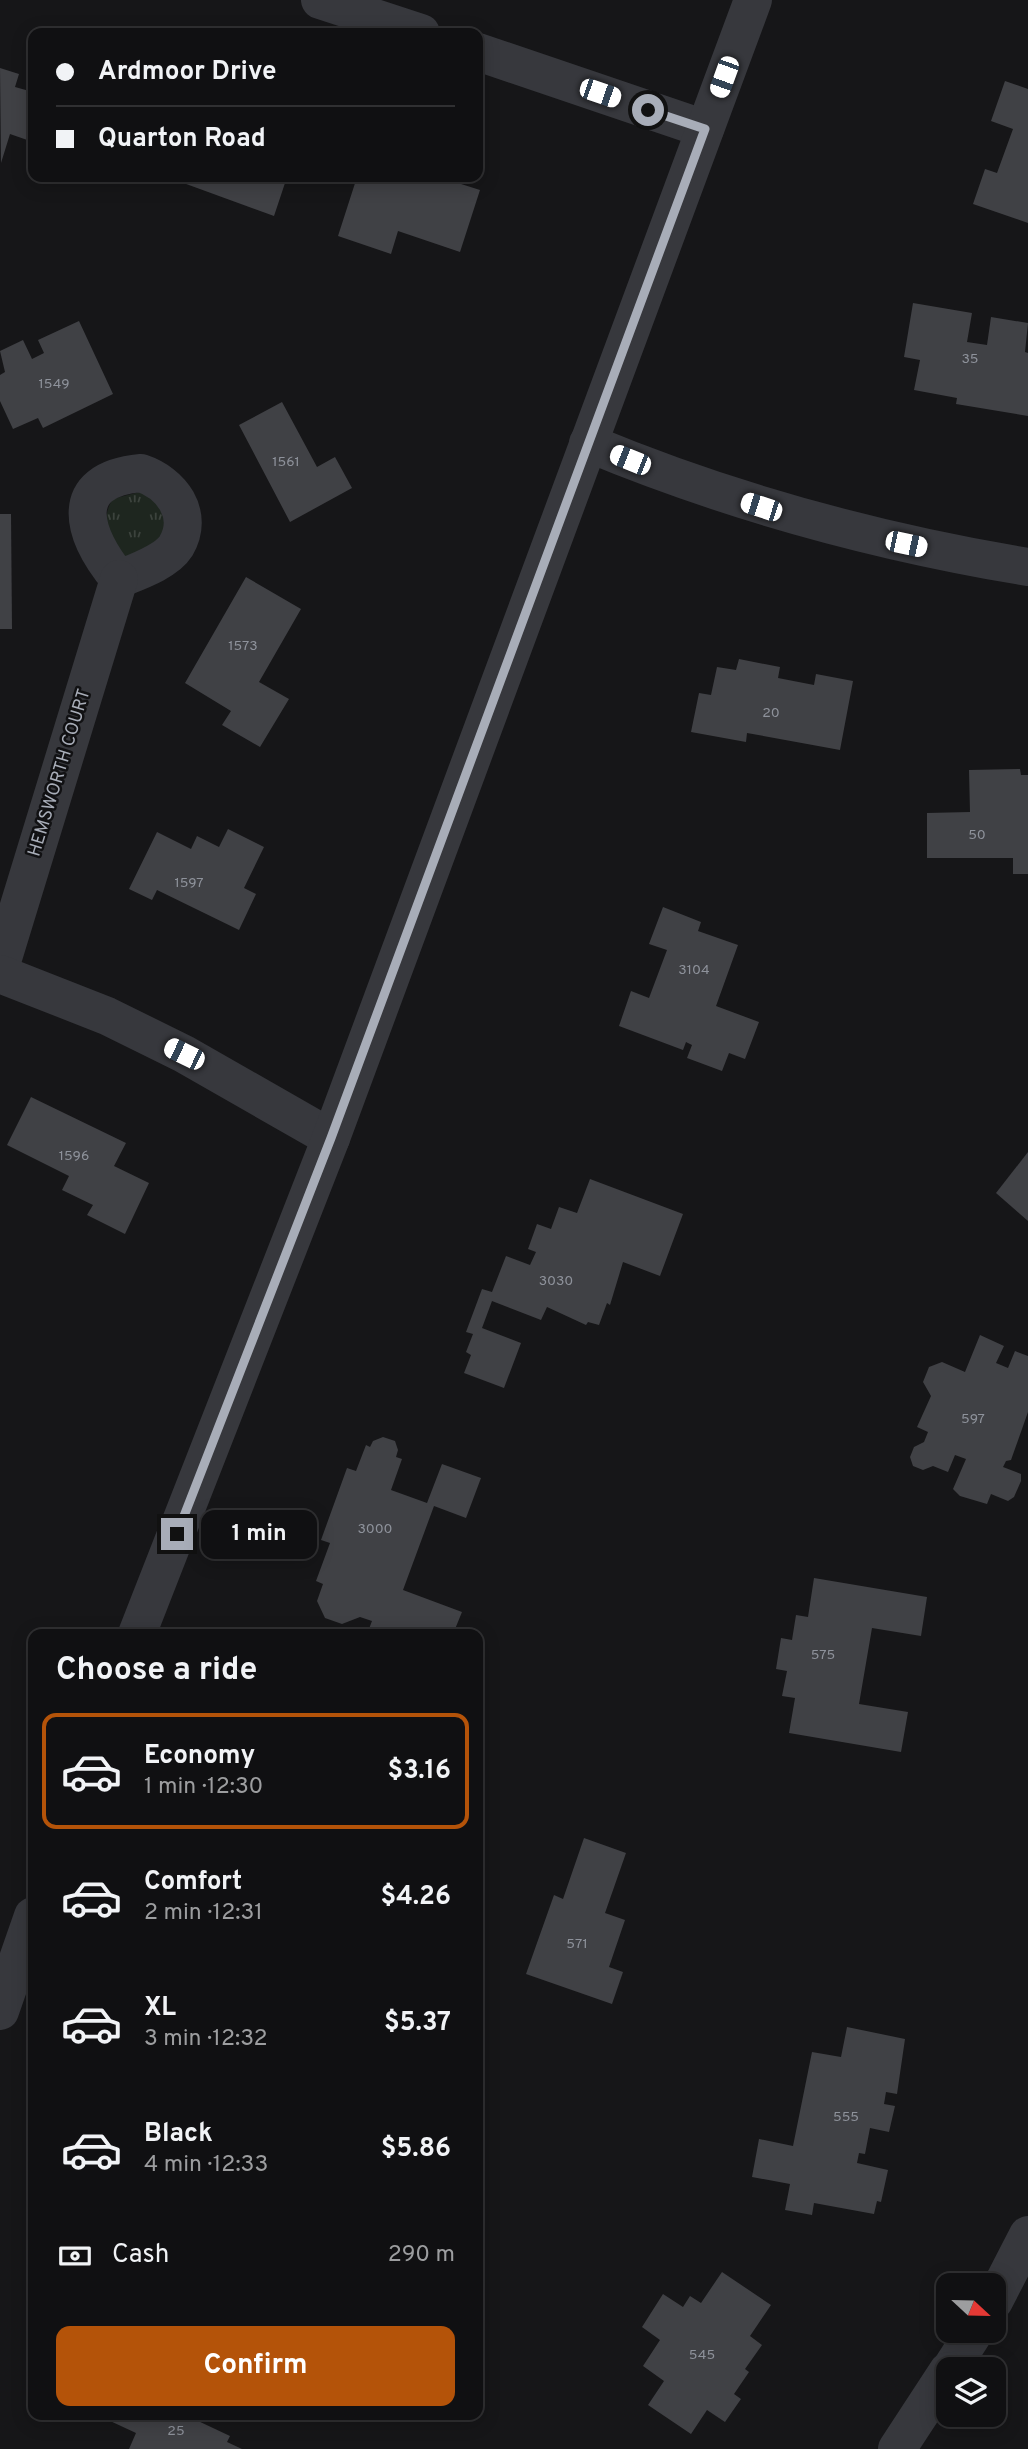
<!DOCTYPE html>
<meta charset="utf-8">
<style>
:root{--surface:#101012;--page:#1e1e20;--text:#f1f3f6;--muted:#9c9d9f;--line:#303032;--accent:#b45309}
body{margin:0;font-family:Overpass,sans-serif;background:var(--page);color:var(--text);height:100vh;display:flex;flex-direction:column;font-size:26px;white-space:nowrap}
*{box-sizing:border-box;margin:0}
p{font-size:23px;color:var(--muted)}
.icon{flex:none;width:38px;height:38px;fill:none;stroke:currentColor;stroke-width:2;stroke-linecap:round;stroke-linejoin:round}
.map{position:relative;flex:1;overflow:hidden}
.details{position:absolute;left:28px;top:1629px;width:455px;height:791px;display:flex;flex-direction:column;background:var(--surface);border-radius:14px;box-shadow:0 4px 18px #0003,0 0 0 2px var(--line)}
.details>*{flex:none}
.hud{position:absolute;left:28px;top:28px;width:455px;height:154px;border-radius:14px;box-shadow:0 4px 18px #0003,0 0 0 2px var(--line);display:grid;align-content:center;height:154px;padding:0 28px;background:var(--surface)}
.needle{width:46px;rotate:112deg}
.fabs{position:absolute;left:936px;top:2273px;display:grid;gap:14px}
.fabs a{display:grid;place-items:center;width:70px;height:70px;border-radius:14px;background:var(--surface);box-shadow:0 4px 18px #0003,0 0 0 2px var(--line);font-size:35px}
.end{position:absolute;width:32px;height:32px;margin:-16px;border:9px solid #a8adb8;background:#111;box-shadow:0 0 0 4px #111}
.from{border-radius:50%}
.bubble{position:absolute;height:49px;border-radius:14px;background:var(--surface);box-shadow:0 4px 18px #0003,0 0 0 2px var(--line);font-size:23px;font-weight:700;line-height:49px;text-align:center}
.car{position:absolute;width:21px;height:42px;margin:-21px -10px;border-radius:9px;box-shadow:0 0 5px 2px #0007;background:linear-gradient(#fff 24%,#345 0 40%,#fff 0 76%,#345 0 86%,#fff 0)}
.hud b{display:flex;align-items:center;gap:24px;height:66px;font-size:26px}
.hud b+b{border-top:2px solid var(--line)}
.hud i{width:18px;height:18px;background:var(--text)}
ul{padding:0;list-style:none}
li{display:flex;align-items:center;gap:21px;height:116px;margin:0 14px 10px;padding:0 14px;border:4px solid transparent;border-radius:14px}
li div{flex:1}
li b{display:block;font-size:26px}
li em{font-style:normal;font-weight:700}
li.on{border-color:var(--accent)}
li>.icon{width:63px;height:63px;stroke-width:1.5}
h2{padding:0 28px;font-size:32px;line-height:84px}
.pay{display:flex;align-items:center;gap:18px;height:77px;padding:0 28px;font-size:26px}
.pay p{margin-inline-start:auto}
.cta{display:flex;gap:14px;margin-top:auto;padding:14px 28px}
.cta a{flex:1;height:80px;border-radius:14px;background:var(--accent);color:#fff;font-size:28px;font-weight:700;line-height:80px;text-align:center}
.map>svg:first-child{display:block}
.grass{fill:url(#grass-tufts)}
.building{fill:#404145}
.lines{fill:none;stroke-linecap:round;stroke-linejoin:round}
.minor{stroke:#37383d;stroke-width:38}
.route{stroke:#a8adb8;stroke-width:9}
.labels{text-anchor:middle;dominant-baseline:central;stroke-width:5;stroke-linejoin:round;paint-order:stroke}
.number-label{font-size:14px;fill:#8e929b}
.street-label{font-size:18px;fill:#a8adb8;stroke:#111113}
</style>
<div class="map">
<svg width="1028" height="2449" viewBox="0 0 1028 2449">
<defs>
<pattern id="grass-tufts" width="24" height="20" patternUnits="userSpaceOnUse" patternTransform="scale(1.75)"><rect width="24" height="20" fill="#1e261f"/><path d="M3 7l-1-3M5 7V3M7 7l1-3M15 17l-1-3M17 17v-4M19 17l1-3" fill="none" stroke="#3c433d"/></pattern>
</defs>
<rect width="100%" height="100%" fill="#161618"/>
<path class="grass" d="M143 491 160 504C162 511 165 521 164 527 161 544 137 555 123 557 110 537 99 521 113 499Z"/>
<g class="building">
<path d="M0 68 19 74 15 87 33 92V142L10 134 1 163Z"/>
<path d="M1005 81 1028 89V223L973 204 985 169 997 173 1013 129 991 121Z"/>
<path d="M167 177H287L274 216Z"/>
<path d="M357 177H439L480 190 460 252 398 231 391 254 338 236Z"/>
<path d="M913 303 972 313 967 342 987 345 991 317 1028 323 1025 352 1028 353V416L956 404 957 398 914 390 920 360 904 357Z"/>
<path d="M79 321 113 394 43 428 38 418 13 429 0 401V375L5 372 0 351 23 340 32 359 44 353 38 340Z"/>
<path d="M282 402 317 467 335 457 352 488 290 522 239 425Z"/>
<path d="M0 514H11L12 629H0Z"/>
<path d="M246 577 301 609 259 682 289 699 260 747 222 725 231 711 185 683Z"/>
<path d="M739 659 780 667 778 678 814 685 816 674 853 681 840 750 747 733 746 742 691 732 699 693 711 695 717 667 736 670Z"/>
<path d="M1020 769 1021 775H1028V874H1013V858H927V813L970 812 969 770Z"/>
<path d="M228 829 264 847 244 888 256 894 239 930 157 890 152 900 129 889 157 832 191 849 197 836 219 847Z"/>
<path d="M663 907 701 922 698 931 738 945 716 1006 759 1022 745 1059 729 1053 722 1071 687 1058 692 1045 686 1042 683 1050 619 1026 631 991 649 998 667 950 649 944Z"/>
<path d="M31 1097 126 1143 114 1166 149 1183 125 1234 87 1215 93 1205 62 1190 69 1176 7 1145Z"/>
<path d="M1028 1152V1221L996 1193Z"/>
<path d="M590 1179 683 1214 660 1276 623 1262 610 1305 607 1303 599 1325 588 1322 586 1325 547 1307 541 1320 492 1301 482 1328 521 1343 504 1388 464 1373 471 1355 466 1352 473 1334 466 1332 482 1289 492 1292 506 1256 530 1265 536 1252 528 1249 537 1224 551 1229 559 1207 577 1213Z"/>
<path d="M980 1335 1004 1346 996 1363 1008 1368 1015 1351 1028 1356V1412L1011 1460 1006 1461 1003 1467 1021 1474V1481L1014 1497 1008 1501 991 1494 987 1504 960 1496 953 1489 966 1459 955 1455 948 1472 933 1466 923 1470 913 1466 910 1457 914 1447 924 1442 928 1432 917 1427 931 1396 923 1382 929 1367 942 1362 965 1372Z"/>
<path d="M383 1437 395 1441 398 1450 396 1457 402 1459 391 1490 427 1503 442 1464 481 1478 466 1518 434 1506 403 1590 462 1612 453 1634H367L372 1621 360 1617 342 1624 325 1618 317 1601 323 1584 316 1581 330 1543 321 1540 347 1468 356 1471 366 1445 370 1447 373 1441Z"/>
<path d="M814 1578 927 1597 921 1636 872 1628 859 1704 908 1712 901 1752 789 1733 795 1698 782 1696 787 1671 776 1669 781 1638 792 1640 796 1615 808 1617Z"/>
<path d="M584 1838 626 1853 605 1913 625 1920 609 1967 623 1972 612 2004 526 1974 554 1895 563 1899Z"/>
<path d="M847 2027 905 2039 897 2094 886 2092 884 2104 895 2106 889 2132 870 2128 865 2154 859 2153 857 2163 888 2170 881 2202 877 2201 874 2214 814 2203 812 2215 785 2210 790 2184 752 2177 759 2139 793 2146 812 2052 841 2057Z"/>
<path d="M722 2272 771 2305 750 2336 762 2345 745 2369 749 2372 734 2394 741 2399 725 2422 707 2410 691 2434 648 2405 664 2381 643 2366 660 2340 642 2327 663 2294 683 2307 690 2296 701 2303Z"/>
<path d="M106 2415H198L196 2420 230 2436 227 2442 242 2449H129L136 2433 108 2420Z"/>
</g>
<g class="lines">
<g class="minor">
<path d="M320 0 421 33"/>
<path d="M478 52 705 129"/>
<path d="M588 443C730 502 877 542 1028 567"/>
<path d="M141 473C171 483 195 514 176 546 166 562 136 572 119 579 83 536 64 480 141 473Z"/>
<path d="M0 968 119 579"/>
<path d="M0 974 107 1016 184 1054 331 1138"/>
<path d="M137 1634 331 1138 753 0"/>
<path d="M0 2011 33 1916"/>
<path d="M994 2301 1028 2235"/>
<path d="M950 2370 975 2331"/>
<path d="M897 2449 948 2371"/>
</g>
</g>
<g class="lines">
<path class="route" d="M177 1534 331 1138 705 129 648 110"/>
</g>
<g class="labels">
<g class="number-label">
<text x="970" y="359">35</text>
<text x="54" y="384">1549</text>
<text x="286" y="462">1561</text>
<text x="243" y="646">1573</text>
<text x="771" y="713">20</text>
<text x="977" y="835">50</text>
<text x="189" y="883">1597</text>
<text x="694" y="970">3104</text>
<text x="74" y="1156">1596</text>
<text x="556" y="1281">3030</text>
<text x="973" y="1419">597</text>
<text x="375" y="1529">3000</text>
<text x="823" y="1655">575</text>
<text x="577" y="1944">571</text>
<text x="846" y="2117">555</text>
<text x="702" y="2355">545</text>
<text x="176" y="2431">25</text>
</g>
<g class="street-label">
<text transform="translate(60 773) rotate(-73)">HEMSWORTH COURT</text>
</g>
</g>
</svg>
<div class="fabs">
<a><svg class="needle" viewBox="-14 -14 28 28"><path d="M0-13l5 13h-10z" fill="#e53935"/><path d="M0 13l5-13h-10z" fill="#9c9d9f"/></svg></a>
<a><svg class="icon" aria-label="layers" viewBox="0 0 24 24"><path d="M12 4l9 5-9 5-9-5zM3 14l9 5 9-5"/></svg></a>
</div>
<i class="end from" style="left:648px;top:110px"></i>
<i class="end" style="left:177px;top:1534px"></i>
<div class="bubble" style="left:201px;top:1510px;width:116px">1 min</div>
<i class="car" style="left:724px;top:77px;rotate:200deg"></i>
<i class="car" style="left:600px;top:93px;rotate:109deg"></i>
<i class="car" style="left:630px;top:460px;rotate:292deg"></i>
<i class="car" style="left:761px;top:507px;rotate:288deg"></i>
<i class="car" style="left:906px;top:544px;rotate:102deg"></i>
<i class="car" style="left:184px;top:1054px;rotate:296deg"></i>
<div class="hud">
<b><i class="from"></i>Ardmoor Drive</b>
<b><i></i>Quarton Road</b>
</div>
<section class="details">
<h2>Choose a ride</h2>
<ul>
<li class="on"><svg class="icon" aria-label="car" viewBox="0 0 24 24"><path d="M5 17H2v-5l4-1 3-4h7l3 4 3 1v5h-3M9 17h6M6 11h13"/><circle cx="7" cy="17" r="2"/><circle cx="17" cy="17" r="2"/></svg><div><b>Economy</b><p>1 min · 12:30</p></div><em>$3.16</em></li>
<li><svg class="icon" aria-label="car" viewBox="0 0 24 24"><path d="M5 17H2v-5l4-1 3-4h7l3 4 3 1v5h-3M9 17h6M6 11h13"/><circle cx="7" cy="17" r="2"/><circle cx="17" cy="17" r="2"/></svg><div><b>Comfort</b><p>2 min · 12:31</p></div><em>$4.26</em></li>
<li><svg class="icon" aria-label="car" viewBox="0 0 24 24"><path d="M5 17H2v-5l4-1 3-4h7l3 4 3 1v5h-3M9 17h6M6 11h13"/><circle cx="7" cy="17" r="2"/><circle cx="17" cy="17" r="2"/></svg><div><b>XL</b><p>3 min · 12:32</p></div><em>$5.37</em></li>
<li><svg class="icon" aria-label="car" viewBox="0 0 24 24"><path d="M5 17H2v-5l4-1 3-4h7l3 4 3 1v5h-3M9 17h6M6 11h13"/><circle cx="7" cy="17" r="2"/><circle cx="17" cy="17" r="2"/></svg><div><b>Black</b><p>4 min · 12:33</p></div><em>$5.86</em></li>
</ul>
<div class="pay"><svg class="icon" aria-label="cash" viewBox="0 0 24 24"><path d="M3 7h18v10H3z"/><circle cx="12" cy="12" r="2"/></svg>Cash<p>290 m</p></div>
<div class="cta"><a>Confirm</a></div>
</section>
</div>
